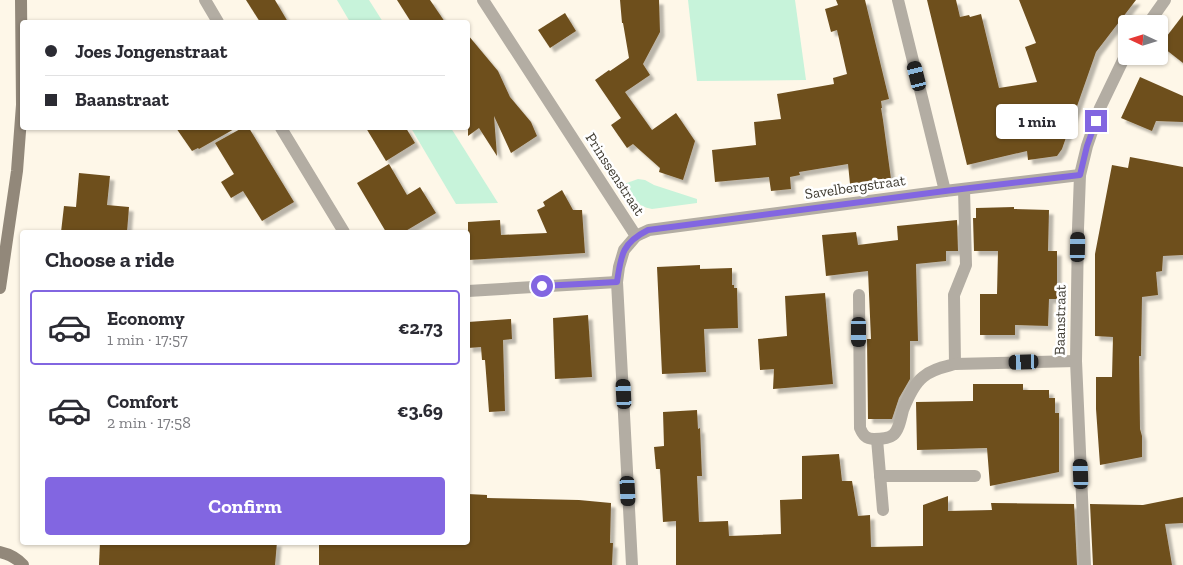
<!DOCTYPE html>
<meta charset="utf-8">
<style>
:root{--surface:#fff;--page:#f2f2f3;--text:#2b2b33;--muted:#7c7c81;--line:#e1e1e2;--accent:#8266e1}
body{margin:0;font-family:"Zilla Slab",serif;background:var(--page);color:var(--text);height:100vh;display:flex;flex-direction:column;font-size:19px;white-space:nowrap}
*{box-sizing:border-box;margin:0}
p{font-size:16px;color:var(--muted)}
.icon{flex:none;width:28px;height:28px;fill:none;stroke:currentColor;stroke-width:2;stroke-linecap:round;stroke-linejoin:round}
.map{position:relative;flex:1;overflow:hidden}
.side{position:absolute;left:20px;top:230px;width:450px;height:315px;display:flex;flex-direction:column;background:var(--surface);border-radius:5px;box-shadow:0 1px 4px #0004}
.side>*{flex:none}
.banner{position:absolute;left:20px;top:20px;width:450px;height:110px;border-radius:5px;box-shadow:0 1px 4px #0004;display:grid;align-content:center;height:110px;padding:0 25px;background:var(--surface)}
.needle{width:32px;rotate:274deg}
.controls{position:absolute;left:1118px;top:15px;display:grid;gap:10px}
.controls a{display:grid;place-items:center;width:50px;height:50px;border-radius:5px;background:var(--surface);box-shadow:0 1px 4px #0004;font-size:25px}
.end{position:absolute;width:22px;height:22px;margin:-11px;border:6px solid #8266e1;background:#fff;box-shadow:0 0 0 2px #fff}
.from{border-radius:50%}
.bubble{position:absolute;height:35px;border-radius:5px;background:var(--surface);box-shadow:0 1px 4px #0004;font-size:16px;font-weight:700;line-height:35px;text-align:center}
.car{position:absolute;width:15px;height:30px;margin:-15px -8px;border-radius:6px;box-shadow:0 0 4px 1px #0007;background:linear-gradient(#222 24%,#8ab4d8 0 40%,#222 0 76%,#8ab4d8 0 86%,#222 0)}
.banner b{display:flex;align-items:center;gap:18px;height:48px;font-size:19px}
.banner b+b{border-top:1px solid var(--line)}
.banner i{width:12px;height:12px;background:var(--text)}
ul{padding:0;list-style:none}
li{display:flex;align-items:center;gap:15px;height:75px;margin:0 10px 8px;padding:0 15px;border:2px solid transparent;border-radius:5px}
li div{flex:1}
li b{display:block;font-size:19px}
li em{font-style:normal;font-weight:700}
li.on{border-color:var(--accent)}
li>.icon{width:45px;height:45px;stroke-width:1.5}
h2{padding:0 25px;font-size:22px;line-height:60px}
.action{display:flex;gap:10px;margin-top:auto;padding:10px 25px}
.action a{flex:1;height:58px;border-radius:5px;background:var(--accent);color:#fff;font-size:20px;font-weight:700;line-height:58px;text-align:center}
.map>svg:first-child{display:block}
.green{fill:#c7f3da}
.building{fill:#6e4f1f;filter:url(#shadow)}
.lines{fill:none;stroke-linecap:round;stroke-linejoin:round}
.street{stroke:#b3ada3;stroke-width:12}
.secondary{stroke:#92887a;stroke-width:12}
.route{stroke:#8266e1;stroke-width:6}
.labels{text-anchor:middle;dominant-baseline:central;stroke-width:5;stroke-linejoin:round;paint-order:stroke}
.street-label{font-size:15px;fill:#3f3b31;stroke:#fff}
</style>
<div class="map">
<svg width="1183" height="565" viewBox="0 0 1183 565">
<defs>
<filter id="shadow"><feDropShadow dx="4.5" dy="4.5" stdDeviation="1" flood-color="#0004"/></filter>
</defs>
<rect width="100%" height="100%" fill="#fef7e8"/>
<g class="green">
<path d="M337 0H369L383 22H350Z"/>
<path d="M688 0H795L806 80 697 81Z"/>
<path d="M411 128H451L498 203 456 204Z"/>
<path d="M638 179 645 180 654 185 697 199V203L652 209C637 206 629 198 624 184Z"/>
</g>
<g class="building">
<path d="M246 0H275L288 22H260Z"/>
<path d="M397 0H430L445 22H411Z"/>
<path d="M620 0H659L660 32 643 64 650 75 625 92 652 130 676 113 695 141 683 180 659 172 660 168 633 144 627 148 611 125 621 118 595 80 609 70 610 71 629 58 623 23H622Z"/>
<path d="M836 0H865L889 99 881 101 882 108H881L883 120 891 179 850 184 848 164 799 172 800 175 790 177 791 189 771 191 769 177 715 182 712 150 756 145 754 122 781 119 777 94 834 84 833 78 847 74 837 30 831 32 825 9 838 5Z"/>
<path d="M927 0H956L960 17 969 15 970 17 981 14 999 88 1037 82 1025 47 1036 43 1019 0H1136L1096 52 1062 149 1057 156 1028 160 1027 151 967 165Z"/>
<path d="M565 13 576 31 550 48 538 30Z"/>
<path d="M1183 15V63L1160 45Z"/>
<path d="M468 35 498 71 510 97 531 122 537 136 511 153 494 116 497 156 479 128 468 136Z"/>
<path d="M1140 77 1183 96V122L1156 121 1152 131 1121 118Z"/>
<path d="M176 128H236L199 149 198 148 192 151Z"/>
<path d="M242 128H249L294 202 262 221 243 191 231 198 221 182 234 174 215 143Z"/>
<path d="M366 128H406L415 143 386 161Z"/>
<path d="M1130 157 1183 167V255L1163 256 1162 271 1156 272 1158 295 1142 297 1141 356H1139L1140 429 1142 436V457L1100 465 1096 409V377H1112L1113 337 1095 336V254L1112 165 1128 168Z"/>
<path d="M389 164 407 195 420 187 436 213 404 232H386L357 183Z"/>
<path d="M79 173 110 176 107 205 129 207 127 232H61L64 206 76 207Z"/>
<path d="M562 190 573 210H582L585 253 468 260V222L500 220 501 235 547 233 537 210 545 206 543 202Z"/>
<path d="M1014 207V209L1049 210 1048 251H1057V299H1049L1048 326 1015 325V335H980V294H997L998 251H974L973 218H976V208Z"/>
<path d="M957 220 958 251H946V261L916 264 918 341H910V379L899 398 892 419H868L867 339H871L868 271 826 276 822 235 856 232 858 245 898 240 897 226Z"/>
<path d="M700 265V269L732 268V285H734V288H737L738 328 704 329 706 372 662 374 657 267Z"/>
<path d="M825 293 833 384 773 389 774 369 760 370 758 339 787 336 785 296Z"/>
<path d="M588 315 592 377 555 379 553 318Z"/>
<path d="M511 319 512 339 503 340 505 411 489 412 485 360H482L481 347 468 348V322Z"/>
<path d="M973 384H1023V390H1049V398H1055V413H1059V472L990 486 987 448 917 450 916 402 973 401Z"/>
<path d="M697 410 698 429 700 428 702 476H697L699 522 728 521 729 536 781 534 780 500 802 499V456L839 454 842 481H852L858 516 870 515 871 547 923 546V505L948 496V511L992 510 991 503 1074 504 1077 565H676V521L663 522 660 469H656L654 447 664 446 663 412Z"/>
<path d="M468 494 487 495V498L579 500 611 503 610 543H613L612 565H319V542H468Z"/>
<path d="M1183 497V523L1165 524 1172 565H1093L1090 504 1143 505Z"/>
<path d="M100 542H277L275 565H99Z"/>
</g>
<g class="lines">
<g class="street">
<path d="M205 0 218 22"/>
<path d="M483 0 636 236 624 250 619 267 617 282 632 565"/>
<path d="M898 0 945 191"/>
<path d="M1148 24 1165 0"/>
<path d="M281 128 344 232"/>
<path d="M636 236 649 230 945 191 1080 175"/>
<path d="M468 291 617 282"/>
<path d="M859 295 860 428C863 435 866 439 874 439 880 439 888 439 893 435 899 430 901 418 903 410 907 400 914 384 923 377 932 369 944 367 955 364L954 295 966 265 964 189"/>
<path d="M955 364 1076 361"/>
<path d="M877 439 883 510"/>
<path d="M880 476H975"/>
<path d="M1085 565 1076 361 1078 229 1080 175 1087 146 1100 108 1126 54"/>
</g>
<g class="secondary">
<path d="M0 288 17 171 22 105 21 0"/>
<path d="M0 552C9 554 17 558 23 565"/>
</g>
</g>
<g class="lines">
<path class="route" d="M542 286 617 282C621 255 622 243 648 230L945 191 1080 175 1087 146 1096 121"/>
</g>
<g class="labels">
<g class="street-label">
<text transform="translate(615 174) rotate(57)">Prinssenstraat</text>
<text transform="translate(855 187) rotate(-8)">Savelbergstraat</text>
<text transform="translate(1060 320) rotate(-89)">Baanstraat</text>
</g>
</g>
</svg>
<div class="controls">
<a><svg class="needle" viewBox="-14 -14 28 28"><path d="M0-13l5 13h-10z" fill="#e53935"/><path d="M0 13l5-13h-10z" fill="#7c7c81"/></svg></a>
</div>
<i class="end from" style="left:542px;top:286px"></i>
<i class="end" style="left:1096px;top:121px"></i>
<div class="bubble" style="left:996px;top:104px;width:82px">1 min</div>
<i class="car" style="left:917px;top:76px;rotate:346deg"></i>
<i class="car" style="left:1078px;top:247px;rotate:1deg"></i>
<i class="car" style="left:859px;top:332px;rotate:180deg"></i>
<i class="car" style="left:1024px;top:362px;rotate:268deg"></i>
<i class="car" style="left:624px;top:394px;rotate:357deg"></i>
<i class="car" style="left:1081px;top:474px;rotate:358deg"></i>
<i class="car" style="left:628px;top:491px;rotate:177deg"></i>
<div class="banner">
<b><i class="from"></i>Joes Jongenstraat</b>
<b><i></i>Baanstraat</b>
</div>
<section class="side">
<h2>Choose a ride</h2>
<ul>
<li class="on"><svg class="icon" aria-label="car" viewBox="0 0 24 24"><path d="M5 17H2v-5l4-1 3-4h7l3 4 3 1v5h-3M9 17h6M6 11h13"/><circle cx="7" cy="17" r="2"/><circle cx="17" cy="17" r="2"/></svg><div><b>Economy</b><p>1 min · 17:57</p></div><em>€2.73</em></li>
<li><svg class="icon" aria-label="car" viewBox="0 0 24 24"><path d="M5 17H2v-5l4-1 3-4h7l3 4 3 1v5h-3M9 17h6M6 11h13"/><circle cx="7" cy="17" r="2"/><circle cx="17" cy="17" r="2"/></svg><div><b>Comfort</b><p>2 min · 17:58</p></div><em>€3.69</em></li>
</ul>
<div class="action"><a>Confirm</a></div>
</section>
</div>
